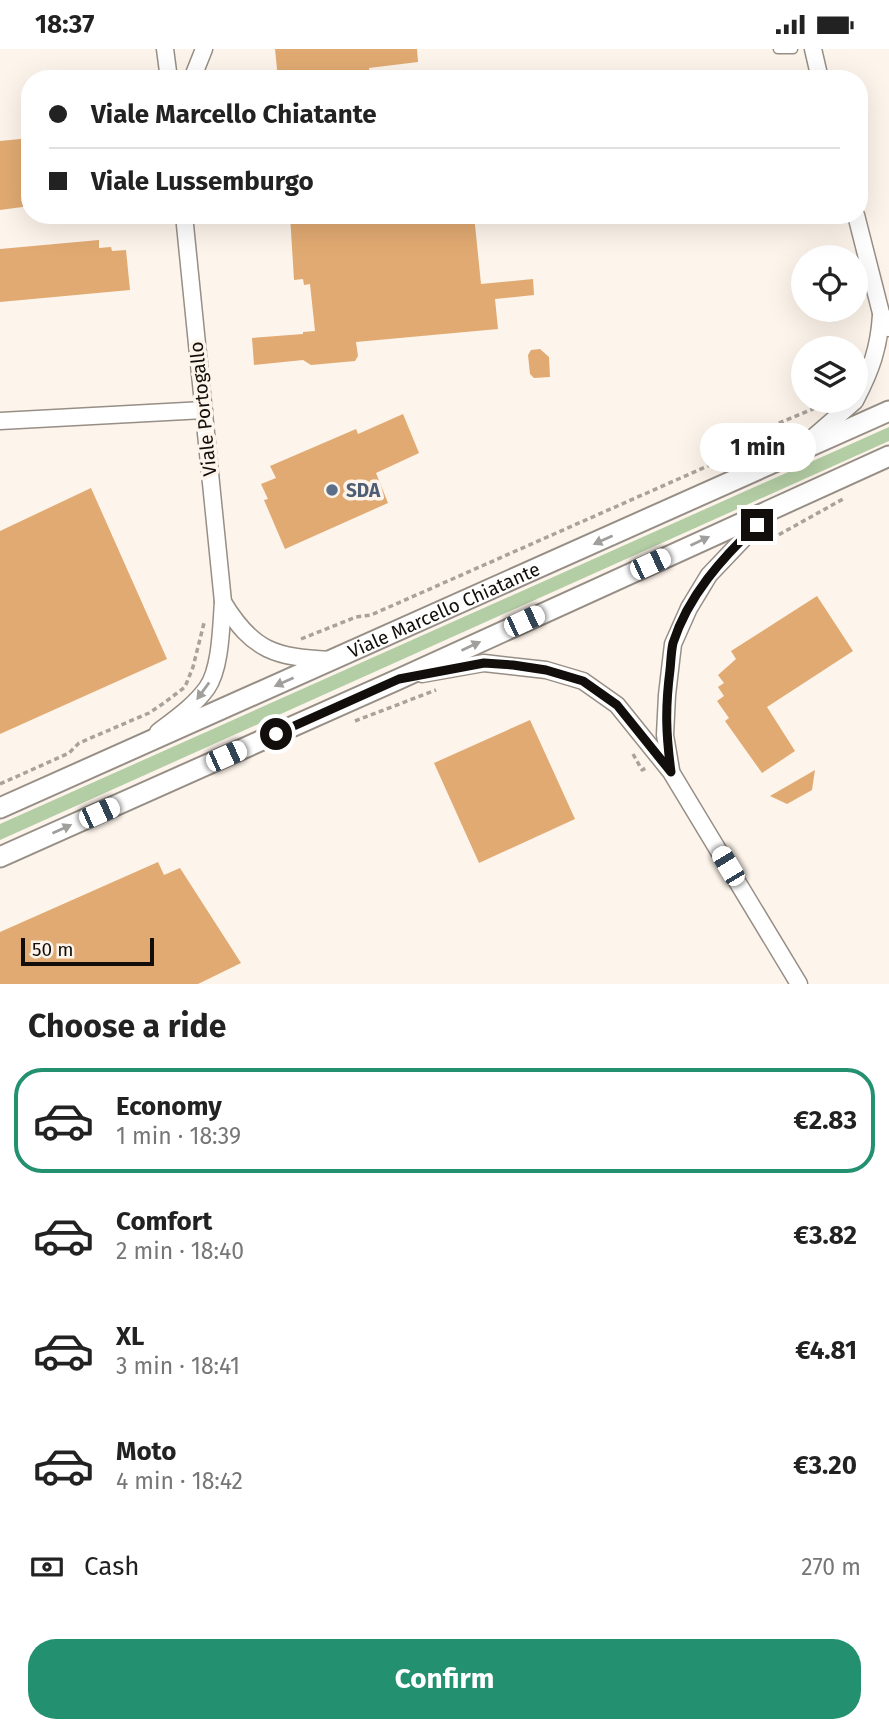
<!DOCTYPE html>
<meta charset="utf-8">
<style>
:root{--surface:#fff;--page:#f6f6f6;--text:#222;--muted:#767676;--line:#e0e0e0;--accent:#239070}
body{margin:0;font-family:"Fira Sans",sans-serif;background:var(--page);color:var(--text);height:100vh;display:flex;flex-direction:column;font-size:26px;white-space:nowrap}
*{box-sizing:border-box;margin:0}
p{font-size:23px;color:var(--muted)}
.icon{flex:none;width:38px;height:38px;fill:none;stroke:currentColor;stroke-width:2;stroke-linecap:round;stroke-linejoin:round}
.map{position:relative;height:935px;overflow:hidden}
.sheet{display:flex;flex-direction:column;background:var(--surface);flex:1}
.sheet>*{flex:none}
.hud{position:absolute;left:21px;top:21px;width:847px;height:154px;border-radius:28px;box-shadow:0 7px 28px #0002;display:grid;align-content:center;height:154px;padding:0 28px;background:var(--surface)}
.controls{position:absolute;left:791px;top:196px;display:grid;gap:14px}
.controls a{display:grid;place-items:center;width:77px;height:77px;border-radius:50%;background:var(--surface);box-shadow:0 7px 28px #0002;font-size:35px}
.scale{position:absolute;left:21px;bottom:18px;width:133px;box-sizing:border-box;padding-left:7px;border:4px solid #110e0b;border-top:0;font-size:19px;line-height:24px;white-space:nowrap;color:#110e0b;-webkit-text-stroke:5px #fdf4eb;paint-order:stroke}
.end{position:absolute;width:32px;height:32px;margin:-16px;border:9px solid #110e0b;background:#fff;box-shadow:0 0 0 4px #fff}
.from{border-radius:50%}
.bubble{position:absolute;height:49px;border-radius:24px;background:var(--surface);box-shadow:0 7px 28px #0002;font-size:23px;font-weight:700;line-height:49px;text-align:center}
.car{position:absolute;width:21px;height:42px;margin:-21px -10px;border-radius:9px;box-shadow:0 0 5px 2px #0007;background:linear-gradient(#fff 24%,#345 0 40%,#fff 0 76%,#345 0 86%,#fff 0)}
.hud b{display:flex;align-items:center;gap:24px;height:66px;font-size:26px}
.hud b+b{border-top:2px solid var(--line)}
.hud i{width:18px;height:18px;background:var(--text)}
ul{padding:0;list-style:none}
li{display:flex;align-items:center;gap:21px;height:105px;margin:0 14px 10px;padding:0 14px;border:4px solid transparent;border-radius:28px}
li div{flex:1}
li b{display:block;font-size:26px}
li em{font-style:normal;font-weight:700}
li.active{border-color:var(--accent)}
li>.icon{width:63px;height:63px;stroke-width:1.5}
h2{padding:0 28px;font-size:32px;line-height:84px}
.pay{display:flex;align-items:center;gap:18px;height:77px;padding:0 28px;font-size:26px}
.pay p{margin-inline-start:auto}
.action{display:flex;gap:14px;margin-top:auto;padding:14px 28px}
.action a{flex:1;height:80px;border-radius:28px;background:var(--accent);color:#fff;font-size:28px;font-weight:700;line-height:80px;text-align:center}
.status{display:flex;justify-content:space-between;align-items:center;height:49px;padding:0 35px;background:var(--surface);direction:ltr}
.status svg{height:19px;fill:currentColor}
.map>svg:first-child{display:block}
.green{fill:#b3cda4}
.building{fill:#e1aa72}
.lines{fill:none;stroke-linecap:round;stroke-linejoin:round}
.service-casing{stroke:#978f86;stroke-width:11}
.minor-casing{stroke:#978f86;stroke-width:19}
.tertiary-casing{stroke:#978f86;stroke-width:23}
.path{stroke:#aaa39c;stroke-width:3.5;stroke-dasharray:5 3.5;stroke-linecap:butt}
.service{stroke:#fff;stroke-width:8}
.minor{stroke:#fff;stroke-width:16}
.tertiary{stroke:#fff;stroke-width:19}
.oneway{fill:#a09f9d}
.route{stroke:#110e0b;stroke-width:9}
.service-dot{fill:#5c6f8a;stroke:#fdf4eb;stroke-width:2.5}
.labels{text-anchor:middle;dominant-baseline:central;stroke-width:7;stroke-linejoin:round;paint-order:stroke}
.street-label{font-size:19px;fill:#110e0b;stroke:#fdf4eb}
.service-label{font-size:19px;font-weight:bold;fill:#4e5e75;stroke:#fdf4eb;text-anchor:start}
</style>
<div class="status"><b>18:37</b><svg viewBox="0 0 49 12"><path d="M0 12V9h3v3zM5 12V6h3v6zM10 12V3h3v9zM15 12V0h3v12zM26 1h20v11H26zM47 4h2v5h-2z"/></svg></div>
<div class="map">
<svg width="889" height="935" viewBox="0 0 889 935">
<rect width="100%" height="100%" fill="#fdf4eb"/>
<path class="green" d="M889 378V392L0 791V775Z"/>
<g class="building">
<path d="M275 0H417L418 13 369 19 370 30H278Z"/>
<path d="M30 89V157L0 161V92Z"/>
<path d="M290 166H474L481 235 533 230 534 246 495 250 498 280 356 293 358 307 355 312 311 316 303 311 254 316 252 289 303 285V283L315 282 310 235 304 236 303 230 294 231Z"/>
<path d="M99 191V199L111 198 112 202 126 201 130 241 0 253V200Z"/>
<path d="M540 300 549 308 550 328 534 329 530 325 528 306 531 301Z"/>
<path d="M403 365 419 404 376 424 388 454 285 500 264 451 268 450 261 435 276 429 270 417 356 380 358 385Z"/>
<path d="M91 439 167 610 0 685V482Z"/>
<path d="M817 547 853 602 767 658 795 702 762 724 725 672 729 669 717 652 724 647 718 638 724 634 718 626 736 610 731 602Z"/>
<path d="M530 671 575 770 479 814 434 714Z"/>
<path d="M815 721 812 741 787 755 770 747Z"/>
<path d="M158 813 164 826 180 819 241 914 198 935H0V883Z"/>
</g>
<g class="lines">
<defs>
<path id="service" d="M778 0H793"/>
<g id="minor">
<path d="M165 0 169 30"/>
<path d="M813 0 820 30"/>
<path d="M192 30 204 0"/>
<path d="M856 166 881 264 889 279"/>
<path d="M856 350C871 321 879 299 881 266"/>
<path d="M0 372 204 361"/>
<path d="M802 398 855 352"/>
<path d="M223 553C253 603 276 608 330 611"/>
<path d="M422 625 484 614 546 621 583 632 617 656 671 723 799 935"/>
<path d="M158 683C175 670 194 657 207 639 221 619 221 577 223 553L184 166"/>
<path d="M671 721 665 686 667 646 673 595 689 559 709 526 767 465"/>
</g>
<g id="tertiary">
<path id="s1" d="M0 759 889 362"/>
<path d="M0 808 399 630 889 407"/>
</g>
</defs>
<use href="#service" class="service-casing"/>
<use href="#minor" class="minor-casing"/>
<use href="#tertiary" class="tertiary-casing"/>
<g class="path">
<path d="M764 494 843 450"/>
<path d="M301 590 356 568 371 566 753 397 774 376 825 355"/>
<path d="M355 672 436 641"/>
<path d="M633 705 642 721 648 718"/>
<path d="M0 735 69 704 79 694 149 664 164 654 185 638 193 618 204 574"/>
</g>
<use href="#service" class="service"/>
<use href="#minor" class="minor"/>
<use href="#tertiary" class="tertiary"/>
</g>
<defs><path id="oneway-solid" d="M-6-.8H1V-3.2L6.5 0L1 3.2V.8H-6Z" transform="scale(1.75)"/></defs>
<g class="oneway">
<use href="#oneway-solid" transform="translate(603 491) rotate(156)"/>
<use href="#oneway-solid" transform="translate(700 492) rotate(-25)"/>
<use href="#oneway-solid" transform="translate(471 597) rotate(-25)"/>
<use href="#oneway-solid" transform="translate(284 633) rotate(156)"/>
<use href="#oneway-solid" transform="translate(203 642) rotate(126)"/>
<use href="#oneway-solid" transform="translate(62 780) rotate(-24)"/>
</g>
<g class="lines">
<path class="route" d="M276 685 399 630 484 614 513 616 546 621 583 632 617 656 671 723C666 685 665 660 670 621 671 612 671 603 673 594 688 547 722 509 757 476"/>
</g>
<circle class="service-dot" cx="332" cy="441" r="7"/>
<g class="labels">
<g class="street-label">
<text transform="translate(203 360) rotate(-96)">Viale Portogallo</text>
<text stroke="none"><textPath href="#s1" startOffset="486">Viale Marcello Chiatante</textPath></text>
</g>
<g class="service-label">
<text x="346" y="441">SDA</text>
</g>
</g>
</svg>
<div class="controls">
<a><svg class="icon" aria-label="locate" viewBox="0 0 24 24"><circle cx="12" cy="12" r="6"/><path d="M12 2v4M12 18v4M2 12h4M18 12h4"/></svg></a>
<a><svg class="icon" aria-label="layers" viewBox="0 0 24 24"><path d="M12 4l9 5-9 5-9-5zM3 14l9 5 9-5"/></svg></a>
</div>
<div class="scale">50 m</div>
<i class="end from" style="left:276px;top:685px"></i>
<i class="end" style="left:757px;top:476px"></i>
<div class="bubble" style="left:700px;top:374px;width:116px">1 min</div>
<i class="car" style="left:650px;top:515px;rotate:65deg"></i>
<i class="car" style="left:524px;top:572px;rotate:65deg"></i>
<i class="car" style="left:226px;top:707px;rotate:66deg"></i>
<i class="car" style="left:99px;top:764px;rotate:66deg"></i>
<i class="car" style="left:728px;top:817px;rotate:329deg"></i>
<div class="hud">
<b><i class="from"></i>Viale Marcello Chiatante</b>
<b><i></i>Viale Lussemburgo</b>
</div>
</div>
<section class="sheet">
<h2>Choose a ride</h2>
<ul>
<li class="active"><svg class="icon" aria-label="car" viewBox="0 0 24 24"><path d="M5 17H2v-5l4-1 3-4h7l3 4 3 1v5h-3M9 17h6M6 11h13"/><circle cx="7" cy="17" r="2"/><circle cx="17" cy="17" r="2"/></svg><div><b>Economy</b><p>1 min · 18:39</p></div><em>€2.83</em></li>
<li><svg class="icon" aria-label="car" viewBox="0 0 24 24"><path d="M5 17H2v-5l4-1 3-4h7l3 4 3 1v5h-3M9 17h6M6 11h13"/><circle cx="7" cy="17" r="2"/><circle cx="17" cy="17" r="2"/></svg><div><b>Comfort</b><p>2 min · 18:40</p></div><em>€3.82</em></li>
<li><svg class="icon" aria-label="car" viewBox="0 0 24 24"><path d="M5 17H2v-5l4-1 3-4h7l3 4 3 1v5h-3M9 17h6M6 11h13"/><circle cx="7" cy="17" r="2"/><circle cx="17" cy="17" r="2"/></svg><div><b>XL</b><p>3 min · 18:41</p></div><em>€4.81</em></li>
<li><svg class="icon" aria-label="car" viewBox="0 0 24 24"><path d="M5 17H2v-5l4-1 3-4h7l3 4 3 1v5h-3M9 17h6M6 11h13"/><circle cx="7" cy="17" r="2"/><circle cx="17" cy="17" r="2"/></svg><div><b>Moto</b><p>4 min · 18:42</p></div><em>€3.20</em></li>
</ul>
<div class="pay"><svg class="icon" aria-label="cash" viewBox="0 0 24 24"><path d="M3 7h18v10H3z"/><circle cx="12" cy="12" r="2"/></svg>Cash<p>270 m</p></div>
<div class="action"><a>Confirm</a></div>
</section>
